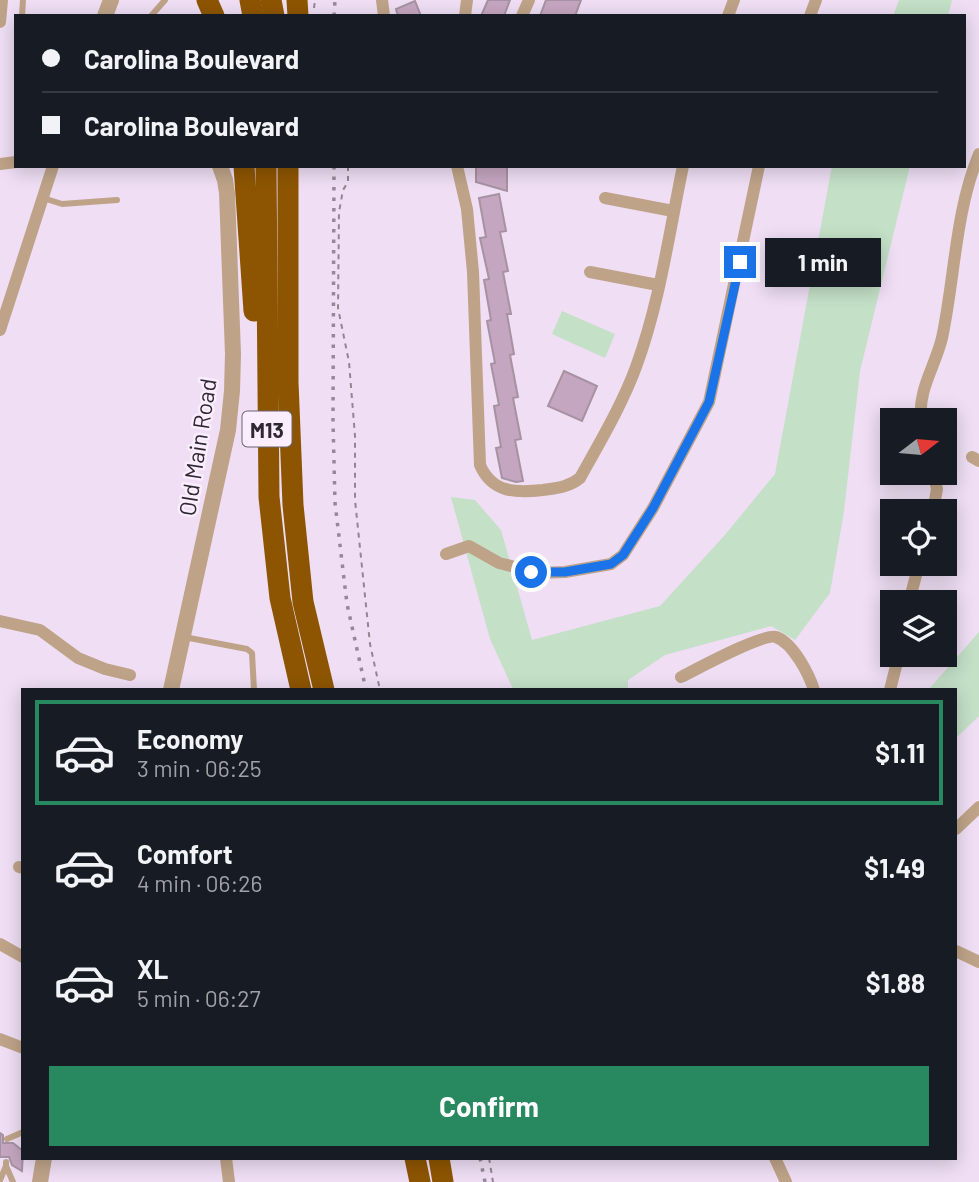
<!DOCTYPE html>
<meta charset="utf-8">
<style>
:root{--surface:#171b24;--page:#20242c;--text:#f1f3f6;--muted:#9ea1a6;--line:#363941;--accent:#288860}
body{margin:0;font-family:Barlow,sans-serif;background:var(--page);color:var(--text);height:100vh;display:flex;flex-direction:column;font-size:26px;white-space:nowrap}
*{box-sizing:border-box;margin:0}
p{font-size:23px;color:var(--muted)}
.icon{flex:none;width:38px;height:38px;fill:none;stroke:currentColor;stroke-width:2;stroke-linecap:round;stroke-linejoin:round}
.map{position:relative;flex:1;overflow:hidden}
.details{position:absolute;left:21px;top:688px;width:936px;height:472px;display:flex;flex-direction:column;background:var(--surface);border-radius:0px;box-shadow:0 4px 18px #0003}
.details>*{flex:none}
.hud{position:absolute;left:14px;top:14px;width:952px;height:154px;border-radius:0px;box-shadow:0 4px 18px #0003;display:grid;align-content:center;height:154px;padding:0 28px;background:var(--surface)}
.needle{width:46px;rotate:74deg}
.fabs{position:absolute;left:880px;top:408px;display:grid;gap:14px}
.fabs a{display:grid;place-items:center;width:77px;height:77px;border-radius:0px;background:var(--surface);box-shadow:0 4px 18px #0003;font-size:35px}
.end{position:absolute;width:32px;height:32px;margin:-16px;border:9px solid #1a73e8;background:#fff;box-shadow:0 0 0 4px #fff}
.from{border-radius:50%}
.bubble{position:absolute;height:49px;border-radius:0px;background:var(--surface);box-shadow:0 4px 18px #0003;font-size:23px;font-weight:700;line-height:49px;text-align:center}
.hud b{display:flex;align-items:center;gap:24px;height:66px;font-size:26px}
.hud b+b{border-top:2px solid var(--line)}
.hud i{width:18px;height:18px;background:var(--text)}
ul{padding:12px 0 0;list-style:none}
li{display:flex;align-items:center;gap:21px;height:105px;margin:0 14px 10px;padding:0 14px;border:4px solid transparent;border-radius:0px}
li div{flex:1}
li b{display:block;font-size:26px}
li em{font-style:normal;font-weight:700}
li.selected{border-color:var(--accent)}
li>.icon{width:63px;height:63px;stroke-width:1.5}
.button{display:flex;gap:14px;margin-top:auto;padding:14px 28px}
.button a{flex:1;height:80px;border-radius:0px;background:var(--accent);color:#fff;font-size:28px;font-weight:700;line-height:80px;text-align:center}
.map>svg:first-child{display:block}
.green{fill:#c4e0c7}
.building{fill:#c5a6c0;stroke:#a692a2;stroke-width:2}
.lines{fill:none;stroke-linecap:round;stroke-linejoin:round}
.path{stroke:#928695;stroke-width:2;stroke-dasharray:5 5;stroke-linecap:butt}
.service{stroke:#bea388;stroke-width:6}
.minor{stroke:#bea388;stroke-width:12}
.tertiary{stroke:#bea388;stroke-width:16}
.motorway{stroke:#8d5502;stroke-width:21}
.rail{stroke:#958999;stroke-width:3.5;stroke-dasharray:3.5 7;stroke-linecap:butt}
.route{stroke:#1a73e8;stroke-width:9}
.labels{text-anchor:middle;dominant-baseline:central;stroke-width:5;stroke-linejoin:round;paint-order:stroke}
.shield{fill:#faedfe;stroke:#6b636e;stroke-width:2}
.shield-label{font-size:21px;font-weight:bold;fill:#2e2830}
.street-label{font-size:23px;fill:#2e2830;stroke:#faedfe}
</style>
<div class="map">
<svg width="979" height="1182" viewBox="0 0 979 1182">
<rect width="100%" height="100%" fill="#efdef4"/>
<g class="green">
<path d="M899 0H952L948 16H893Z"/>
<path d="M832 166H910L860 371 844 511 830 593 795 640 771 626 665 655 628 680V689H513L490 639 451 497 475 500 501 530 532 640 660 606 724 536 775 474Z"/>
<path d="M562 311 615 334 605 358 552 334Z"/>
<path d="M979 632V716L956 738V690L929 689Z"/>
</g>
<g class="building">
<path d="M488 0H510L504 16H481Z"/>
<path d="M546 0H581L575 16H540Z"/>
<path d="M415 1 421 16H398L396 9Z"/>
<path d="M476 166H507V191L476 182Z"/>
<path d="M499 194 506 231 500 232 508 271 503 272 511 314H507L514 354 510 355 518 397 513 398 521 439 515 440 523 481 516 482 502 478 496 448 501 447 494 406 499 405 491 364 495 363 487 321 491 320 484 280 489 279 480 238 486 237 479 198Z"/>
<path d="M564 371 597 386 582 421 548 406Z"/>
<path d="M0 1133 3 1135V1143H13L23 1151 22 1171 12 1165 9 1157H0Z"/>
</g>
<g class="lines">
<g class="path">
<path d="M314 8 315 0"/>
<path d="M348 166V182L343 190 339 212 338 308 349 362 355 436V500L370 644 380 690"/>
<path d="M489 1158 493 1182"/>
</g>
<g class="service">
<path d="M22 16 23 0"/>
<path d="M151 16 165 0"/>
<path d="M43 198 62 204 117 200"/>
<path d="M184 637 247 649 252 653 254 690"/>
<path d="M7 1139 23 1132"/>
<path d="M6 1162V1166L13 1182"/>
<path d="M0 1180 6 1166"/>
</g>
<g class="minor">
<path d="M382 0 384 16"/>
<path d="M465 16 467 0"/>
<path d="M522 16 529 0"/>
<path d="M728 16 734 0"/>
<path d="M810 16 816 0"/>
<path d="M0 22 2 0"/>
<path d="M0 164 16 162"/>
<path d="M457 166 467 209 473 272 480 465C492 493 516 493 543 490 557 488 569 487 580 478 600 442 622 405 636 367 660 302 669 233 683 166"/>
<path d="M605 198 673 211"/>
<path d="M590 272 658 285"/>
<path d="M0 330 53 166"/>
<path d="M921 420C918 389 935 367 942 338 955 277 955 212 979 154"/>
<path d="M972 457 979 461"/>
<path d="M933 511 937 489 933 472"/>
<path d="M446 554 469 546 499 563 539 573 565 572 611 564 623 555 653 508 709 402 759 166"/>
<path d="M909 602 919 564"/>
<path d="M0 621 40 630 78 658 105 669 130 675"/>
<path d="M681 677C697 669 763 633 776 637 793 643 809 674 814 690"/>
<path d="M890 690 899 654"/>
<path d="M956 829 979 807"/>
<path d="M19 867 23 868"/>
<path d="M0 944 23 957"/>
<path d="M956 951 979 962"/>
<path d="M0 1039 23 1048"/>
<path d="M226 1158 229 1182"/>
<path d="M775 1158 786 1182"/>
</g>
<g class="tertiary">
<path d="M105 16 111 0"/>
<path d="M171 690 228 430 232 391 233 354 227 193 225 180 220 166"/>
<path d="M40 1182 44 1158"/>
</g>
<g class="motorway">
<path d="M207 0 214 16"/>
<path d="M250 0 253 16"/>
<path d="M271 0 274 16"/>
<path d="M297 0 298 16"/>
<path d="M244 166 254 311"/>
<path d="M266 166 269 497 280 598 301 690"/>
<path d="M288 166V382L293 505 303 602 324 690"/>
<path d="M415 1158 420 1182"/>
<path d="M439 1158 443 1182"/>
</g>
<g class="rail">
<path d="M334 16 335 0"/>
<path d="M334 166 333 421 335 503 347 604 366 690"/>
<path d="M480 1158 485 1182"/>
</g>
</g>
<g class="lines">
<path class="route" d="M531 572H565L611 564 623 555 653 508 709 402 740 262"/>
</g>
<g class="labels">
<rect class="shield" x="242.5" y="411.5" width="49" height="35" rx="5"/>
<g class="shield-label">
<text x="267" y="429">M13</text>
</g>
<g class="street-label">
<text transform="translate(197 447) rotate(-81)">Old Main Road</text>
</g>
</g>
</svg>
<div class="fabs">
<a><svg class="needle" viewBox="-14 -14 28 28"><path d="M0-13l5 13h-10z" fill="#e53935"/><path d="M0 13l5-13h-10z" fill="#9ea1a6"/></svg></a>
<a><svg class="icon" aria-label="locate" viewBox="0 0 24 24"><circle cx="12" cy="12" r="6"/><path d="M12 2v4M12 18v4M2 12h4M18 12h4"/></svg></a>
<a><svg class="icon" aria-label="layers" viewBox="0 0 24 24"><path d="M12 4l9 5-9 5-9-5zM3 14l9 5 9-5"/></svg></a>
</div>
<i class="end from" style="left:531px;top:572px"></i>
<i class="end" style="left:740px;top:262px"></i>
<div class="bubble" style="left:765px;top:238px;width:116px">1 min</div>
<div class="hud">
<b><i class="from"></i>Carolina Boulevard</b>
<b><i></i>Carolina Boulevard</b>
</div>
<section class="details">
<ul>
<li class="selected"><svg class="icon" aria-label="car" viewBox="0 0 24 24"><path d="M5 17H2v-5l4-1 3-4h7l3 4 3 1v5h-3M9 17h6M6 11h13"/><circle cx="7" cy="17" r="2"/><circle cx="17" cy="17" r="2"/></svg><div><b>Economy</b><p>3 min · 06:25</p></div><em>$1.11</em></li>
<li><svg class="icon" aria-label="car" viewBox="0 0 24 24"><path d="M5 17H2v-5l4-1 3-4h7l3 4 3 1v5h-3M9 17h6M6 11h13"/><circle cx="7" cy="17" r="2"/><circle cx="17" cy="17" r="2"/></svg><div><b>Comfort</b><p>4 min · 06:26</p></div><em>$1.49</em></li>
<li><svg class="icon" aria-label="car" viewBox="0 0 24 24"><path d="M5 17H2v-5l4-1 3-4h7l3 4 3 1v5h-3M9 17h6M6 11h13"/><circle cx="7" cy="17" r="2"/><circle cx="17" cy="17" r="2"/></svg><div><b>XL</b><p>5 min · 06:27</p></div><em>$1.88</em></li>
</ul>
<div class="button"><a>Confirm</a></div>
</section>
</div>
